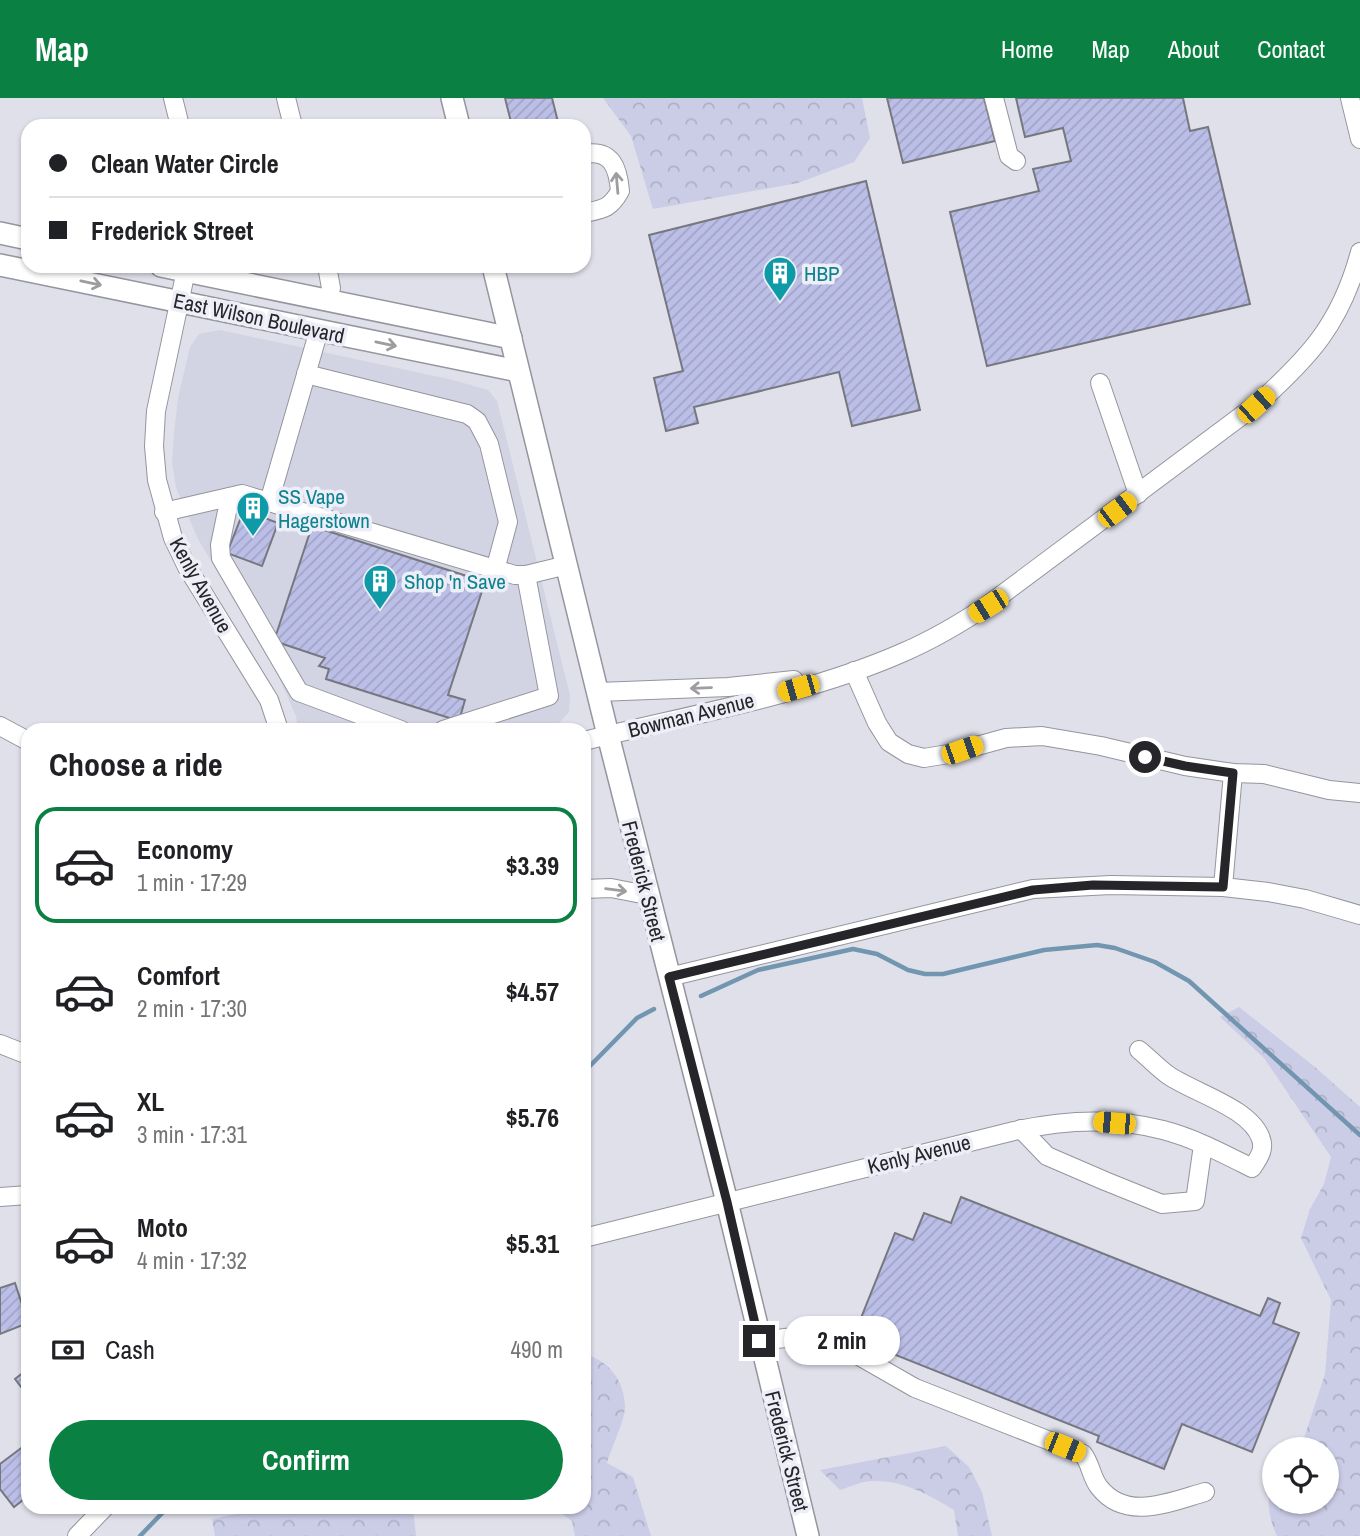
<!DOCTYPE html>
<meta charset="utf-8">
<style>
:root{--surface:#fff;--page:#f6f6f6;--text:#202124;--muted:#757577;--line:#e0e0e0;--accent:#0b8043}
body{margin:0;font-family:"Archivo Narrow",sans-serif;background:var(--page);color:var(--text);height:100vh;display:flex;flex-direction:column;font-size:26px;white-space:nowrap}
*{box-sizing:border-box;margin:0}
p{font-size:23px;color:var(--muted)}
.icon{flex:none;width:38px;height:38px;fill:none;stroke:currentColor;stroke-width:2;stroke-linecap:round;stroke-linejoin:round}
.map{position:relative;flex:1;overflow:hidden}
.sheet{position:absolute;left:21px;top:625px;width:570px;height:791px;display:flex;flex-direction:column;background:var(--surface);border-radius:21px;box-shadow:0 2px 5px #0004}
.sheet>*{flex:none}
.banner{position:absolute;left:21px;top:21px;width:570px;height:154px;border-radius:21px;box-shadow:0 2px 5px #0004;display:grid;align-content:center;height:154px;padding:0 28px;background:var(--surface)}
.buttons{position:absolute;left:1262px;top:1339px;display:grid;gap:14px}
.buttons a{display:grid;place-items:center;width:77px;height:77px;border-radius:50%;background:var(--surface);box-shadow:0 2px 5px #0004;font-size:35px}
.end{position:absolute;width:32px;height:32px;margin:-16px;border:9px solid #26262a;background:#fff;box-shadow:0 0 0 4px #fff}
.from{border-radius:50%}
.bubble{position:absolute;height:49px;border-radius:24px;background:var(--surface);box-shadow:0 2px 5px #0004;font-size:23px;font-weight:700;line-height:49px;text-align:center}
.car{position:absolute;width:21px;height:42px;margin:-21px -10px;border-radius:9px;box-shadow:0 0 5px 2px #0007;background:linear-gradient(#f5c518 24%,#345 0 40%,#f5c518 0 76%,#345 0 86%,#f5c518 0)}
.banner b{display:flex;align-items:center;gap:24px;height:66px;font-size:26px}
.banner b+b{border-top:2px solid var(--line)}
.banner i{width:18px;height:18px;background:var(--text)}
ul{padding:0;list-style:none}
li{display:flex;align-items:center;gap:21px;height:116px;margin:0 14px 10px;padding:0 14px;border:4px solid transparent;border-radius:21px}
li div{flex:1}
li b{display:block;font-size:26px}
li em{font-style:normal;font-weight:700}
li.on{border-color:var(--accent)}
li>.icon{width:63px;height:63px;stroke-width:1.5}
h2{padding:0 28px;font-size:32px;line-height:84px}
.pay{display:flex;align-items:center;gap:18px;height:77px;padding:0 28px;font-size:26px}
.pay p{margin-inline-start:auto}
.button{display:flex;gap:14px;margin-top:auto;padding:14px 28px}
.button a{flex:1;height:80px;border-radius:42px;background:var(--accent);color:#fff;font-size:28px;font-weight:700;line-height:80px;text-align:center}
header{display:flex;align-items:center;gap:42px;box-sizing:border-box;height:98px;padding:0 35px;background:var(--accent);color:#fff}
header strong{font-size:33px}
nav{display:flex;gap:38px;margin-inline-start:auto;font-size:24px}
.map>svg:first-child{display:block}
.built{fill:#d2d4e4}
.forest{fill:url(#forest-crowns)}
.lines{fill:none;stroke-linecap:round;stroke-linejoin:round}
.stream{stroke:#7296b0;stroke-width:4.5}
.building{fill:url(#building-hatch);stroke:#76777f;stroke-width:2}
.minor-casing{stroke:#94959d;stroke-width:20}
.major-casing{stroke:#94959d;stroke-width:24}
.minor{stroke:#fff;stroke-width:18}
.major{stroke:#fff;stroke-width:21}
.oneway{stroke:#9d9d9f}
.route{stroke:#26262a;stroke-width:9}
.labels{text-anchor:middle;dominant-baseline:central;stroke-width:7;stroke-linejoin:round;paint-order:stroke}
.culture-label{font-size:21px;fill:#0d838f;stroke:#edeef7;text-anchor:start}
.street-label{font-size:21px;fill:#26262a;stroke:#edeef7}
</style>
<header>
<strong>Map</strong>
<nav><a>Home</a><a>Map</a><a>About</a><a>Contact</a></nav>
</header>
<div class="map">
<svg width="1360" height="1438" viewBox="0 0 1360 1438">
<defs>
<pattern id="forest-crowns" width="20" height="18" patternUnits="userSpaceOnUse" patternTransform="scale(1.75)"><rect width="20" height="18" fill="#cbcde7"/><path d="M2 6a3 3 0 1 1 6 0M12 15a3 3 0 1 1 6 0" fill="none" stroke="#aeb0c6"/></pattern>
<pattern id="building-hatch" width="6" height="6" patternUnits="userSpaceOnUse" patternTransform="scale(1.75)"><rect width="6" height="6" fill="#bbbfe7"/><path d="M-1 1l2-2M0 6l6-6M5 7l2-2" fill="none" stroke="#a1a4c6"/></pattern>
</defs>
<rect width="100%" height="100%" fill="#dfe0ea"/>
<path class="built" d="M220 232 453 282 488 292 497 303 570 597 569 614 558 626 538 632H298L296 618 277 575 198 441 176 390 172 364 174 335 178 300 190 249 199 236Z"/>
<g class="forest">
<path d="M603 0H862L870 40 854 64 798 85 653 111 631 38Z"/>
<path d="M1239 909 1315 969 1360 1009V1438H1277C1270 1423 1264 1400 1274 1385V1404H1326V1351H1297L1303 1343 1325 1276 1331 1202 1301 1140 1310 1111 1324 1086 1331 1059 1264 960 1220 919Z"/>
<path d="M585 1256C609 1263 624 1282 625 1308 625 1323 611 1350 607 1365L633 1379 651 1438H575L572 1423 553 1409H584Z"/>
<path d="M946 1348 969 1369 982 1394 992 1438H958L954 1412C928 1396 902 1382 872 1383 862 1383 850 1389 840 1392L820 1372Z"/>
<path d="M269 1409H413L416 1438H215L212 1421Z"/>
</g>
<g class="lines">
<g class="stream">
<path d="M701 898 758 872 853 851 877 856 908 872 925 876H943L1044 852 1097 847 1115 850 1155 864 1189 883 1360 1037"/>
<path d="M584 974 637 920 654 911"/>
<path d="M140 1438 168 1409"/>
</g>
</g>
<g class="building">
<path d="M505 0H552L559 28H512Z"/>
<path d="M887 0H984L995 43 903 65Z"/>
<path d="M1016 0H1183L1190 33 1208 29 1250 206 987 268 950 114 1039 93 1033 71 1071 63 1063 30 1025 39Z"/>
<path d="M866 83 920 312 852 328 839 274 694 309 698 325 666 333 654 280 683 273 649 137Z"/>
<path d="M244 412 278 425 262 468 227 455Z"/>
<path d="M312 428 485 484 448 597 465 602 459 623 326 581 329 571 319 568 325 560 274 543Z"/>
<path d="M961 1099 1260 1218 1268 1200 1280 1205 1273 1225 1299 1235 1252 1354 1182 1326 1164 1371 1097 1344 1099 1338 853 1240 895 1135 913 1142 924 1115 951 1125Z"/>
<path d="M15 1185 28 1225 0 1236V1190Z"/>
<path d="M28 1271V1298L15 1281Z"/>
<path d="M28 1345V1398L14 1409 0 1391V1366Z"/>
</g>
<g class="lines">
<defs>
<g id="minor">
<path d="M173 0 180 28"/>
<path d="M286 0 293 28"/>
<path d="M994 0 1009 58 1016 63"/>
<path d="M1350 0 1360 41"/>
<path d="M584 56C612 51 618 70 620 93 610 111 603 111 584 115"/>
<path d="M187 168 156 313 154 348 157 382 173 440 187 469 269 602 279 632"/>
<path d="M327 168 331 190 328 203"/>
<path d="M306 276 467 316 477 323 489 346 508 424 495 472"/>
<path d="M1100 285 1138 396"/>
<path d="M230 399 220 447 221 460 299 594 401 632"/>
<path d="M269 404 319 232"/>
<path d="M164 414 242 396 515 477H526L567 467"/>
<path d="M854 573 877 625 889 644 908 656 924 660 948 656 1006 640 1042 638 1101 648 1185 668 1233 675 1264 676 1329 692 1360 695"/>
<path d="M598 594 728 589 794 582"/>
<path d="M0 628 28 643"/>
<path d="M443 632 549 598 526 477"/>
<path d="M584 643C688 617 807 597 904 554 934 541 961 525 988 507L1256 307C1310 259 1341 225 1360 154"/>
<path d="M1223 789 1233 675"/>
<path d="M584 791 611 790 647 797"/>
<path d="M669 879 1033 791 1111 787 1223 789 1268 794 1305 801 1360 817"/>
<path d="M0 946 28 957"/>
<path d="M1021 1031 1047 1058 1105 1083 1162 1106 1195 1103 1203 1047"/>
<path d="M0 1099 28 1097"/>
<path d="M584 1140 1014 1033C1063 1022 1114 1019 1163 1032 1194 1040 1224 1056 1252 1070 1258 1061 1265 1052 1261 1041 1251 1010 1194 995 1168 977 1158 970 1149 960 1139 952"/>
<path d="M759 1243 794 1239 817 1241 840 1247 915 1290 1083 1356C1091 1366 1091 1379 1099 1389 1126 1424 1170 1404 1205 1394"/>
<path d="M77 1438 105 1409"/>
</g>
<g id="major">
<path d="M452 0 459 28"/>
<path d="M0 135 28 141"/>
<path d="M0 167 518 273"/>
<path d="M161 168 511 240"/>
<path d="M493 168 608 637 727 1104 808 1438"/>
</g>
</defs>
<use href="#minor" class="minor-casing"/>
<use href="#major" class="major-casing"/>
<use href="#minor" class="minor"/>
<use href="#major" class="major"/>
</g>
<defs><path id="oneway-shaft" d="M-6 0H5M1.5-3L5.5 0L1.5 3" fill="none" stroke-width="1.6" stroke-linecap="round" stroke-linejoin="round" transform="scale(1.75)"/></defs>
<g class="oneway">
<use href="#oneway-shaft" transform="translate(617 85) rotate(-95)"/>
<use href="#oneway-shaft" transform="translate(91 185) rotate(12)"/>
<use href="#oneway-shaft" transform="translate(386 246) rotate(12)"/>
<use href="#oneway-shaft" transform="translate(701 590) rotate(178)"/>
<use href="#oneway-shaft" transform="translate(616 792) rotate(7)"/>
</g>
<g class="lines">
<path class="route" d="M759 1243 727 1104 669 879 1033 792 1093 787 1223 789 1233 675 1185 668 1145 659"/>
</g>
<defs>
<symbol id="building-pin" viewBox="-11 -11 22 30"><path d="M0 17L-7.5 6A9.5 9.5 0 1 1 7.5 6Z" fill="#0f9aa8" stroke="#edeef7"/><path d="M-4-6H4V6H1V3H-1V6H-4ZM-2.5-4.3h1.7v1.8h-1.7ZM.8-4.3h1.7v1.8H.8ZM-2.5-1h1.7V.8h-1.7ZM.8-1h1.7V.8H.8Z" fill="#fff"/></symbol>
</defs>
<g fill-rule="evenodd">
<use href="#building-pin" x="761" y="156" width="38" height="52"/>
<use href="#building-pin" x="234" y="391" width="38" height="52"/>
<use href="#building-pin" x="361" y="464" width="38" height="52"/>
</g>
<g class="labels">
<g class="culture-label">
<text x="804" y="175">HBP</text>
<text x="278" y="398">SS Vape<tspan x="278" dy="24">Hagerstown</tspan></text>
<text x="404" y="483">Shop 'n Save</text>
</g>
<g class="street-label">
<text transform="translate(259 220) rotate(12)">East Wilson Boulevard</text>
<text transform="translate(201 487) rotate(61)">Kenly Avenue</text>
<text transform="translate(691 617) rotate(-14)">Bowman Avenue</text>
<text transform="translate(644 783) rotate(76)">Frederick Street</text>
<text transform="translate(919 1056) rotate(-14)">Kenly Avenue</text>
<text transform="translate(787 1353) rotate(76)">Frederick Street</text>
</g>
</g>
</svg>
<div class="buttons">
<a><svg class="icon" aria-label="locate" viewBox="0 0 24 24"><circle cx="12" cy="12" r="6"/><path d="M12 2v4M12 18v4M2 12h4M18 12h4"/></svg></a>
</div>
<i class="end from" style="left:1145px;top:659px"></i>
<i class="end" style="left:759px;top:1243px"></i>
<div class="bubble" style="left:784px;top:1218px;width:116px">2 min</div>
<i class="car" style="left:1256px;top:307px;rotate:48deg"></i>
<i class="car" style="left:1117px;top:412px;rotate:53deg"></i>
<i class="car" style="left:988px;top:508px;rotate:238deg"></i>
<i class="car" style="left:798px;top:590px;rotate:254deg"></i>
<i class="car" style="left:962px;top:652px;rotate:71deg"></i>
<i class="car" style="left:1114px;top:1025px;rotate:275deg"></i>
<i class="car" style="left:1065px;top:1349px;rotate:112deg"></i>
<div class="banner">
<b><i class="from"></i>Clean Water Circle</b>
<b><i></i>Frederick Street</b>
</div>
<section class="sheet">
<h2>Choose a ride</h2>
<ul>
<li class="on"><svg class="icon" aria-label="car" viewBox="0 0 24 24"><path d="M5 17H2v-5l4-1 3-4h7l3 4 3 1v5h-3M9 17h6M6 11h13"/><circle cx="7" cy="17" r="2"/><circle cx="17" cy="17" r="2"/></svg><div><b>Economy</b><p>1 min · 17:29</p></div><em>$3.39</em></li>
<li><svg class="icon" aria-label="car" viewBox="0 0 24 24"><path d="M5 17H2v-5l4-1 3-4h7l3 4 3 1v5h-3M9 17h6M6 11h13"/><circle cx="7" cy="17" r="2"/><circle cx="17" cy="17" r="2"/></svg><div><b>Comfort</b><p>2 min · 17:30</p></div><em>$4.57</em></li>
<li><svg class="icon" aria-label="car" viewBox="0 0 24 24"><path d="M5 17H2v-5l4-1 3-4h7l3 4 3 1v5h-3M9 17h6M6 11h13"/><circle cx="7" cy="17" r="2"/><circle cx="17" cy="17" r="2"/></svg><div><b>XL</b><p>3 min · 17:31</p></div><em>$5.76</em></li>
<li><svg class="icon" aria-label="car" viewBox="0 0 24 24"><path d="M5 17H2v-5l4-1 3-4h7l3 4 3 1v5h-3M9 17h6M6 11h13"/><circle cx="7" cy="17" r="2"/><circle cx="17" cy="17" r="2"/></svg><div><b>Moto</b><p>4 min · 17:32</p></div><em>$5.31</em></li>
</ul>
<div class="pay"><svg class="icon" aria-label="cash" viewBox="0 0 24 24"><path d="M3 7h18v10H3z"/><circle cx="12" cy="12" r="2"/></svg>Cash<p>490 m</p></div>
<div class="button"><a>Confirm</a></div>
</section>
</div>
